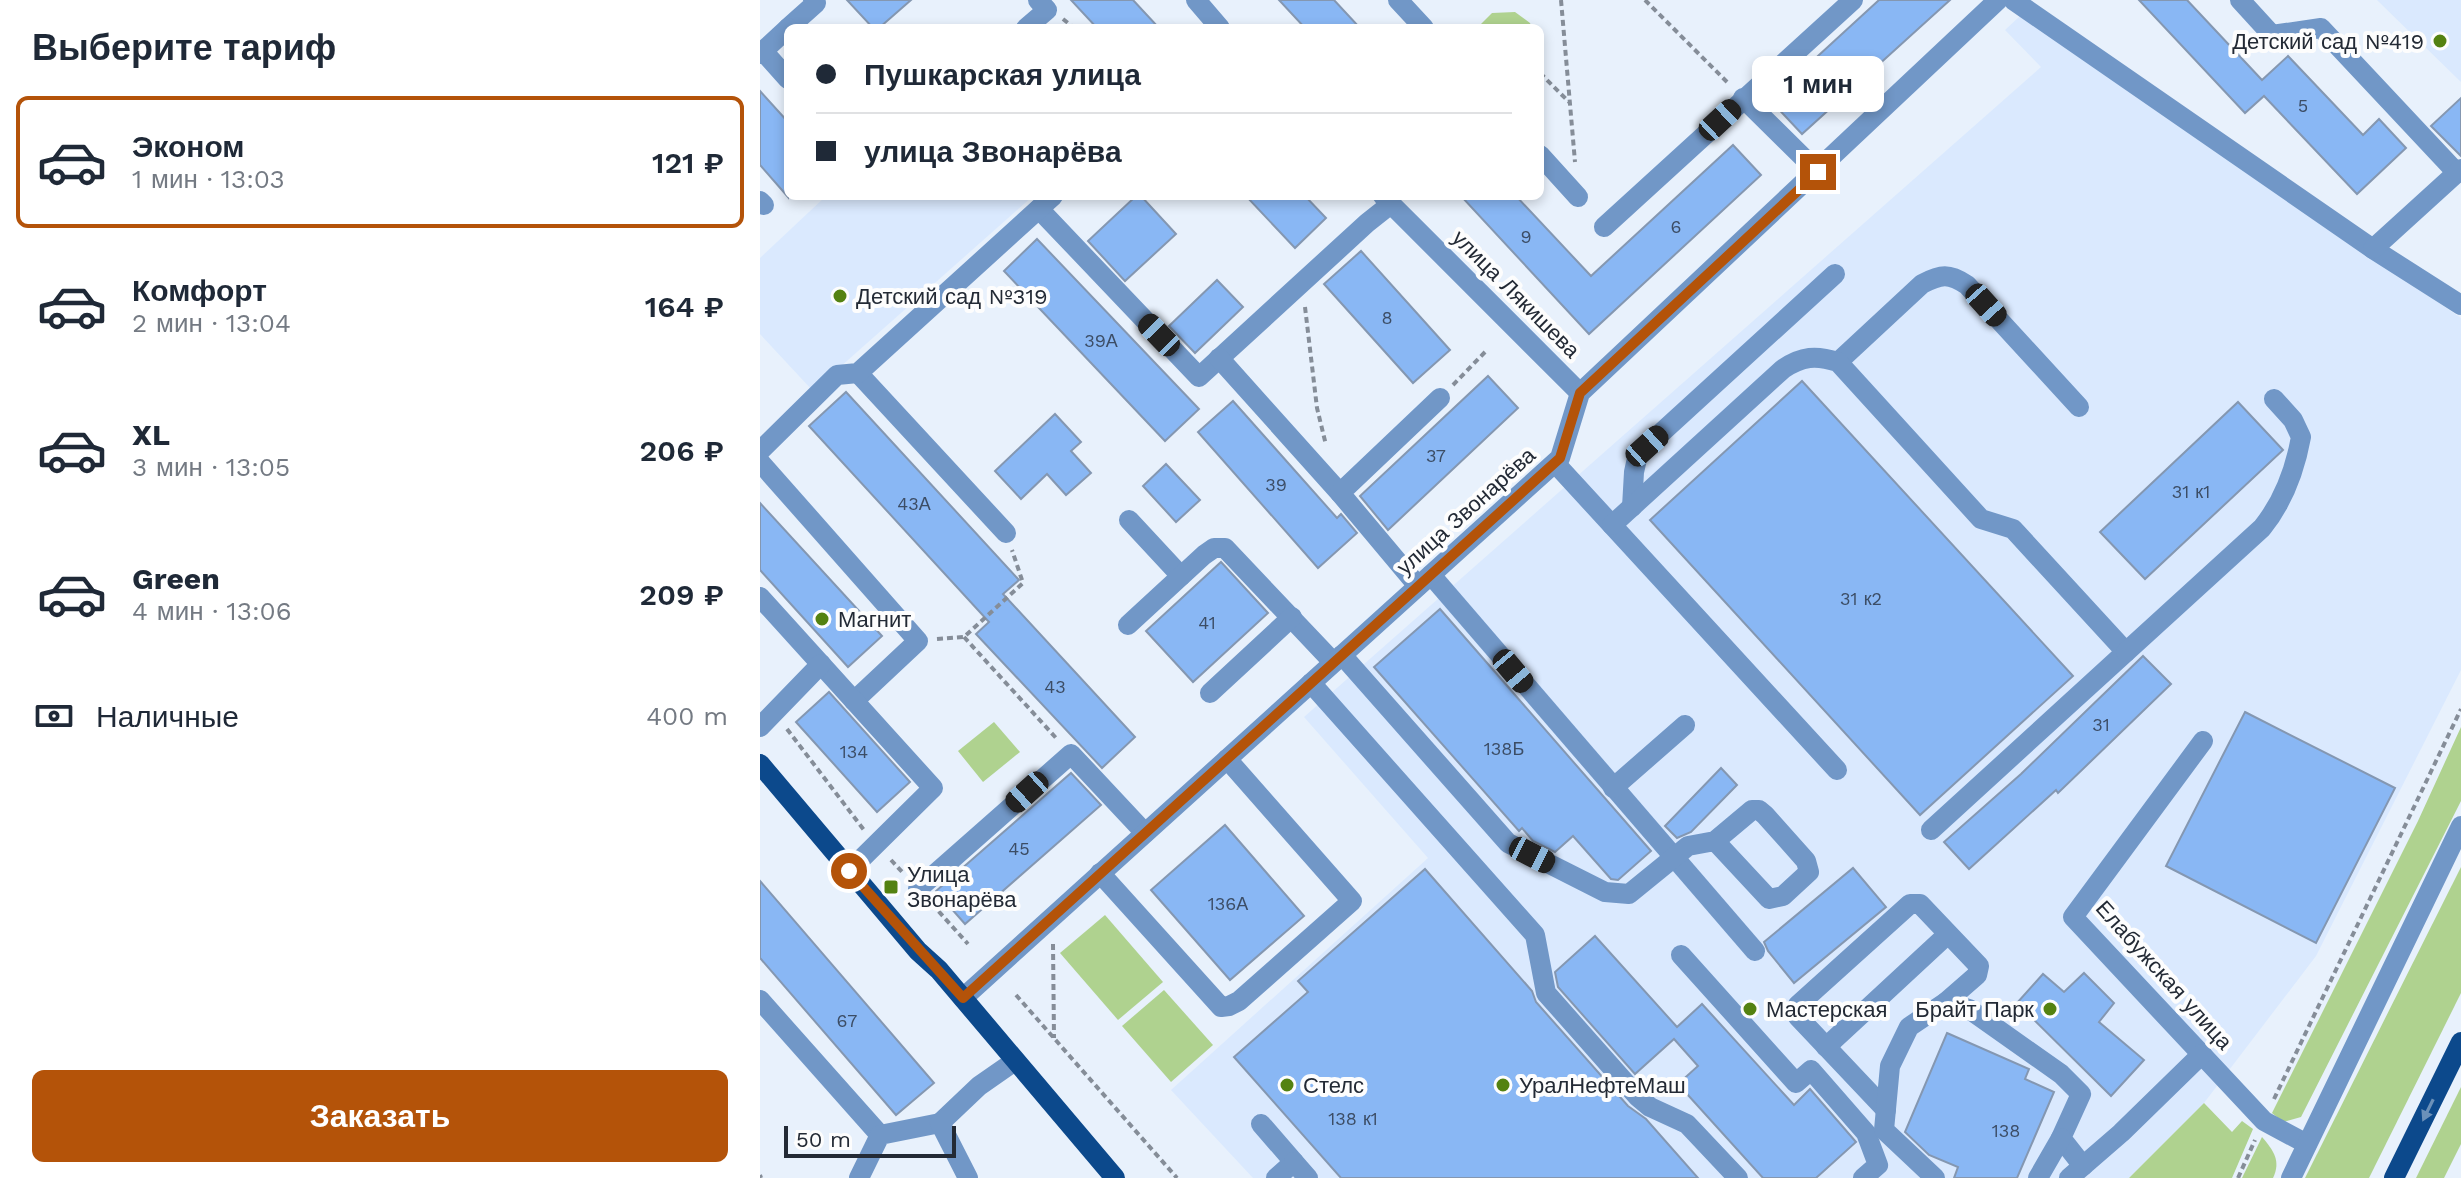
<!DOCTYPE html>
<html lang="ru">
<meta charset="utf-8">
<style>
:root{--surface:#fff;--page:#f2f2f3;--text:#1f2937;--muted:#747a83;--line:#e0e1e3;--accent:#b45309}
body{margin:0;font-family:"Work Sans",sans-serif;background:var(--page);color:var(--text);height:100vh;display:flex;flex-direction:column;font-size:30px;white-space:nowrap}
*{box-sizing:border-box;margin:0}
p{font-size:26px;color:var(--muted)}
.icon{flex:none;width:44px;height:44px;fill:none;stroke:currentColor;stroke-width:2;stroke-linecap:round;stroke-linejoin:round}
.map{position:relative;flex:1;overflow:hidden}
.details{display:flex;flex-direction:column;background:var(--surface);width:760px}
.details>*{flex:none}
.top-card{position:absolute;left:24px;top:24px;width:760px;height:176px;border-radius:12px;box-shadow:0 4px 12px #0003;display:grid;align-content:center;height:176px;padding:0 32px;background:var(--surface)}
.scale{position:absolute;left:24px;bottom:20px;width:172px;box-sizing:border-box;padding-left:8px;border:4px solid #232a35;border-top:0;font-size:22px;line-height:28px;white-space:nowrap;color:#232a35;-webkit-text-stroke:6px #fdfdfd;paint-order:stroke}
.end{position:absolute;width:36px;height:36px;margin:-18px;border:10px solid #b45309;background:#fff;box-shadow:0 0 0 4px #fff}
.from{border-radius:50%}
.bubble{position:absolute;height:56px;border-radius:12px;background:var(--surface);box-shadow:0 4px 12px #0003;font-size:26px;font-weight:600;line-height:56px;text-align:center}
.car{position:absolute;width:24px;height:48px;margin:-24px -12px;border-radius:10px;box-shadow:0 0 6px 2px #0007;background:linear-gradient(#222 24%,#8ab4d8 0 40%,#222 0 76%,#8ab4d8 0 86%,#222 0)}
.top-card b{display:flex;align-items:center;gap:28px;height:76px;font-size:30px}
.top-card b+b{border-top:2px solid var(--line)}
.top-card i{width:20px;height:20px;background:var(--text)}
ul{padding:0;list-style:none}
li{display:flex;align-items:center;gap:24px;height:132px;margin:0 16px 12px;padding:0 16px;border:4px solid transparent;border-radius:12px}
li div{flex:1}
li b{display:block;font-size:30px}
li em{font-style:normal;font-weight:600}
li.selected{border-color:var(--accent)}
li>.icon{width:72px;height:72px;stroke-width:1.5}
h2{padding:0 32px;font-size:36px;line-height:96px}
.pay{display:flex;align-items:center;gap:20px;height:88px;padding:0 32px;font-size:30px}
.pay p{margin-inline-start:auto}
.button{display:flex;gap:16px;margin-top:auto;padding:16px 32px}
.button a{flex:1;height:92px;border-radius:12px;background:var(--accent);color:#fff;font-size:32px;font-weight:600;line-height:92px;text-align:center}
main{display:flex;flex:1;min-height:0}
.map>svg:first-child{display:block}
.built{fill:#dae9fe}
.green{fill:#afd28f}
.building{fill:#89b7f4;stroke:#8497b1;stroke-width:2}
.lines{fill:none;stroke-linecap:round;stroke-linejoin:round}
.path{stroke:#858d98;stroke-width:4;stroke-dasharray:6 4;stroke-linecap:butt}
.minor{stroke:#7197c7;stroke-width:20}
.major{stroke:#0c498c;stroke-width:20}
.oneway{fill:#6c91b9}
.route{stroke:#b45309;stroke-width:10}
.poi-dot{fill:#548211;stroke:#fdfdfd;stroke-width:3}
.labels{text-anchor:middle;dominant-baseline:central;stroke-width:8;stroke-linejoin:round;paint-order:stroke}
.number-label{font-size:18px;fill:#3c4d65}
.poi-label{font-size:22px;fill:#232a35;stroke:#fdfdfd;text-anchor:start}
.street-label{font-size:22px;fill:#232a35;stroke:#fdfdfd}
</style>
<main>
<section class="details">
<h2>Выберите тариф</h2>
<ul>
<li class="selected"><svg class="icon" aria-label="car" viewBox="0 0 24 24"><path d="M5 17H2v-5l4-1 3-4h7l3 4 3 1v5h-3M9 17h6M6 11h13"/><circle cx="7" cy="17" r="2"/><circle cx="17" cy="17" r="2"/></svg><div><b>Эконом</b><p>1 мин · 13:03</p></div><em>121 ₽</em></li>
<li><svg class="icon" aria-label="car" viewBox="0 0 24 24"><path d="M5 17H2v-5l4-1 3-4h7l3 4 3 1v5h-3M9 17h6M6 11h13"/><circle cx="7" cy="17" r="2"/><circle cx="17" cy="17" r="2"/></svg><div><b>Комфорт</b><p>2 мин · 13:04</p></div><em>164 ₽</em></li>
<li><svg class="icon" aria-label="car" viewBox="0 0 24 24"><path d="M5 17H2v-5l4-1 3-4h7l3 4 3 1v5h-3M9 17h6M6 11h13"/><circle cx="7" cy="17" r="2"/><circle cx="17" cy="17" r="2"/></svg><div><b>XL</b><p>3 мин · 13:05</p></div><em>206 ₽</em></li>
<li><svg class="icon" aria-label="car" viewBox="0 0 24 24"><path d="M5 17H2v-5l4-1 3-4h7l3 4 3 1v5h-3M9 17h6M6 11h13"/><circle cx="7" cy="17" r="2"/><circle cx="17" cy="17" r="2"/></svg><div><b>Green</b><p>4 мин · 13:06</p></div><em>209 ₽</em></li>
</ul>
<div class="pay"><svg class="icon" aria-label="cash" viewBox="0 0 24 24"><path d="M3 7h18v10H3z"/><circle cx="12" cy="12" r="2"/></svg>Наличные<p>400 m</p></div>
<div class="button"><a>Заказать</a></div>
</section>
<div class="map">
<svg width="1701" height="1178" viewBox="0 0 1701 1178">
<rect width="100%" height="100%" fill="#e8f1fc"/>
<g class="built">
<path d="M1617 0H1701V82Z"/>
<path d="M1260 16 1701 318V670L1556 956 1444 1103 1369 1178H493L411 1090 668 858 544 717 1281 67 1245 30Z"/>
<path d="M66 196H273L53 391 0 334V258Z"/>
</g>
<g class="green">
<path d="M755 12 770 23 772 28H717L732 13Z"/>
<path d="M234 722 260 752 223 782 198 751Z"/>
<path d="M1701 727V801L1541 1117 1523 1122 1512 1113 1658 821Z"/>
<path d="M1701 867V993L1609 1178H1545Z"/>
<path d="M345 915 403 982 358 1020 300 953Z"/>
<path d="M404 990 453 1045 411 1082 362 1026Z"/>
<path d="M1701 1087V1144L1684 1178H1656Z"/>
<path d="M1444 1103 1472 1132 1482 1121 1493 1129 1472 1178H1369Z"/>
<path d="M1502 1137C1514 1151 1521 1161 1513 1178H1482Z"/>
</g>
<g class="building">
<path d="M87 0H151L119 28H113Z"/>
<path d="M311 0H373L399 28H337Z"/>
<path d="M519 0H574L600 28H545Z"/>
<path d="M1119 0H1190L1042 134 1010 100Z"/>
<path d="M1379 0H1427L1502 80 1528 56 1603 135 1619 119 1646 148 1597 194 1504 96 1485 113Z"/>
<path d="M0 91 28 122V197L0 165Z"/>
<path d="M1701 98V156L1671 126Z"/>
<path d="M973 145 1001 175 829 334 701 196H756L831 276Z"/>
<path d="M376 196H381L416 234 365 281 328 241Z"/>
<path d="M486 196H545L566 218 535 248Z"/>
<path d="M277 239 439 409 405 441 244 271Z"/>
<path d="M601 251 690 350 653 383 564 284Z"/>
<path d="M457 280 483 307 435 353 409 326Z"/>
<path d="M728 376 758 408 628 530 600 496Z"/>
<path d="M1042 381 1313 676 1160 815 890 520Z"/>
<path d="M86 392 259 580 243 594 375 737 342 768 216 634 229 622 49 426Z"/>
<path d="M473 401 577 518 581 514 597 533 558 568 438 432Z"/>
<path d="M1478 402 1523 450 1385 579 1340 532Z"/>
<path d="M295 414 321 442 311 451 331 473 306 495 287 474 261 499 235 471Z"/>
<path d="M406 464 440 500 416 522 383 486Z"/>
<path d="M0 503 122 636 88 667 0 570Z"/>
<path d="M461 562 508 613 433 682 386 631Z"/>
<path d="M680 609 891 851 858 880 851 879 813 836 795 852 773 841 762 828 759 831 614 667Z"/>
<path d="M1383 656 1411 684 1298 793 1296 790 1209 869 1184 842 1261 774Z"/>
<path d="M69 692 150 782 117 812 36 722Z"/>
<path d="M1485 712 1635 788 1556 943 1406 866Z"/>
<path d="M961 768 977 785 931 832 917 838 905 826Z"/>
<path d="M311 773 341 805 205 924 176 891Z"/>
<path d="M465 825 544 916 470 980 391 890Z"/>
<path d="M1093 868 1126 907 1034 983 1008 951 1004 942Z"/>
<path d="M665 869 772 991 776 1002 868 1106 886 1119 938 1178H581L474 1057 548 992 538 981Z"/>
<path d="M0 881 174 1083 136 1115 0 958Z"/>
<path d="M835 936 917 1027 942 1004 1034 1105 1050 1089 1096 1142 1056 1178H1003L918 1084 938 1066 914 1039 875 1074 798 987 795 972Z"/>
<path d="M1324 973 1354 1003 1339 1022 1384 1060 1351 1096 1257 1003 1283 974 1304 992Z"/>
<path d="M1187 1033 1269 1069 1265 1079 1294 1092 1257 1178H1194L1198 1167 1169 1155 1145 1132Z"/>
</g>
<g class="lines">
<g class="path">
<path d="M801 0 815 162"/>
<path d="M885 0 968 83"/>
<path d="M303 19 314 28"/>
<path d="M780 73 809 102"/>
<path d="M545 307 557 408 566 445"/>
<path d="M693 385 726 351"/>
<path d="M204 637 297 739"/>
<path d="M177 639 204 637 263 583 252 550"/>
<path d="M27 729 104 830"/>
<path d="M131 860 144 874"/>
<path d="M172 904 208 944"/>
<path d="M293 944 294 1038"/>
<path d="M256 995 417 1178"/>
<path d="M1514 1099 1701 709"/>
<path d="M0 1175 1 1178"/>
<path d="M1478 1178 1495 1140"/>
</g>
<g class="minor">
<path d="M436 0 460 28"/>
<path d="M638 0 664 28"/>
<path d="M1253 0 1613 249 1701 305"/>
<path d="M1480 0 1512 35 1561 28 1697 173"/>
<path d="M28 28 56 3 53 0"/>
<path d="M266 28 287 10 278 0"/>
<path d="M3 51 28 79"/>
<path d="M0 54 28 28"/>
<path d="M983 98 1058 172"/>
<path d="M780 155 818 197"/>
<path d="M623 196 820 393"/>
<path d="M0 201 4 205"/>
<path d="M279 209 439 377 607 223 631 204"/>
<path d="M844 227 1093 0"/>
<path d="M1613 249 1701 169"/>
<path d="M459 358 580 493"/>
<path d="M1078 362 1162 284C1181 274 1189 273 1207 285L1319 407"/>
<path d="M98 373 246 533"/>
<path d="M0 451 77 375 98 373 293 196"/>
<path d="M0 462 158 641 94 701"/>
<path d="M795 463 1077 770"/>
<path d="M872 507 874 472 878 454 1075 274"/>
<path d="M369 520 421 576"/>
<path d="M852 525 1023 369C1042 356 1056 355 1078 362L1221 519 1253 529 1366 652 1171 830"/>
<path d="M671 575 995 951"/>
<path d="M658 586 580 493 680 398"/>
<path d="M0 597 173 788 89 871"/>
<path d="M368 625 444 555 454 548H465L573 662"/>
<path d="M1366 652 1502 528C1523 502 1535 470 1541 437L1533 420 1514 399"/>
<path d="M582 655 748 843 845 892 869 894 928 846 955 841 992 810H999L1005 815 1046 861 1049 872 1023 896 1009 899 955 841"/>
<path d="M551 683 775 935 786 993 878 1097 890 1107 927 1124 978 1178"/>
<path d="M450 693 532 617"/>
<path d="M0 727 61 664"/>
<path d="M1443 741 1313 917 1504 1121 1547 1144"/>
<path d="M853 788 925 725"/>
<path d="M340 873 461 1007 469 1006 479 1001 592 901 467 759"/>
<path d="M158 889 311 754 385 833"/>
<path d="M921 955 1036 1083 1051 1070 1106 1133 1118 1165 1103 1178"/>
<path d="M203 998 800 458 820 393 1238 0"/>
<path d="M0 1000 120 1135"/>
<path d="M1066 1047 1188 934"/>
<path d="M1126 1110 1038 1017V1005L1150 904H1160L1219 966 1217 975 1186 1002"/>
<path d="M501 1124 534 1162 516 1178"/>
<path d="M534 1162 548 1178"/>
<path d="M99 1178 120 1135 180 1123"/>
<path d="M208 1178 180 1123 219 1086 255 1061"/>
<path d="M1175 1178 1124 1130 1130 1066 1149 1027 1186 1002 1209 1009 1301 1074 1321 1094 1301 1138 1323 1166"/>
<path d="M1278 1178 1301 1138"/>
<path d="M1309 1178 1361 1133 1442 1054"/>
<path d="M1531 1178 1701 826"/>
</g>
<g class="major">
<path d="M0 764 158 951 179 970 355 1178"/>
<path d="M1634 1178 1701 1042"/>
</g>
</g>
<defs><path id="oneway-solid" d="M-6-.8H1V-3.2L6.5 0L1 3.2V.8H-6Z" transform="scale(2)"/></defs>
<use class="oneway" href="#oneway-solid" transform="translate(1668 1110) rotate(116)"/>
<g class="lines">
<path class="route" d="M89 871 203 998 800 458 820 393 1058 172"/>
</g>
<g class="poi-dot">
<circle cx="1680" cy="41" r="8"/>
<circle cx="80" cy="296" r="8"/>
<circle cx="62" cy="619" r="8"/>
<rect x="123" y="879" width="16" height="16" rx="4"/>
<circle cx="990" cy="1009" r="8"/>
<circle cx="1290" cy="1009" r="8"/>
<circle cx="527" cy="1085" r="8"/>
<circle cx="743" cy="1085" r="8"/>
</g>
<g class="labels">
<g class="number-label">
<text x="1543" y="105">5</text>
<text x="916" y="226">6</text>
<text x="766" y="236">9</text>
<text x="627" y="317">8</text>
<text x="341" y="340">39А</text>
<text x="676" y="455">37</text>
<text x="516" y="484">39</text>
<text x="1431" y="491">31 к1</text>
<text x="154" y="503">43А</text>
<text x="1101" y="598">31 к2</text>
<text x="447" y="622">41</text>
<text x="295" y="686">43</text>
<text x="1341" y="724">31</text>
<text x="744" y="748">138Б</text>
<text x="94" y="751">134</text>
<text x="259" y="848">45</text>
<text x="468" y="903">136А</text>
<text x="87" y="1020">67</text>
<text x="593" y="1118">138 к1</text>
<text x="1246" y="1130">138</text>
</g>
<g class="poi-label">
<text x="1664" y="41" text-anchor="end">Детский сад №419</text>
<text x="96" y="296">Детский сад №319</text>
<text x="78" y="619">Магнит</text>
<text x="147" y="874">Улица<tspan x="147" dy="25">Звонарёва</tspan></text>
<text x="1006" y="1009">Мастерская</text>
<text x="1274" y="1009" text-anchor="end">Брайт Парк</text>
<text x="543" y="1085">Стелс</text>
<text x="759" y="1085">УралНефтеМаш</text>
</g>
<g class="street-label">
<text transform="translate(756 294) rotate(45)">улица Лякишева</text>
<text transform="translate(706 511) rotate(-42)">улица Звонарёва</text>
<text transform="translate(1404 975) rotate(48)">Елабужская улица</text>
</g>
</g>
</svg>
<div class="scale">50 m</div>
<i class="end from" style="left:89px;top:871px"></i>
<i class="end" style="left:1058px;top:172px"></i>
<div class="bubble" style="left:992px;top:56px;width:132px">1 мин</div>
<i class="car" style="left:960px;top:120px;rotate:47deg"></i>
<i class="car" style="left:1226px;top:305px;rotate:138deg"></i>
<i class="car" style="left:399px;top:335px;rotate:316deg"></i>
<i class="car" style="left:887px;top:446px;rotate:48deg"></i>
<i class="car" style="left:753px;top:671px;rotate:140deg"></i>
<i class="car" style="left:267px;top:792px;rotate:228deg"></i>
<i class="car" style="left:772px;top:855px;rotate:117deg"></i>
<div class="top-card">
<b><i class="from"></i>Пушкарская улица</b>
<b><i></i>улица Звонарёва</b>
</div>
</div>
</main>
